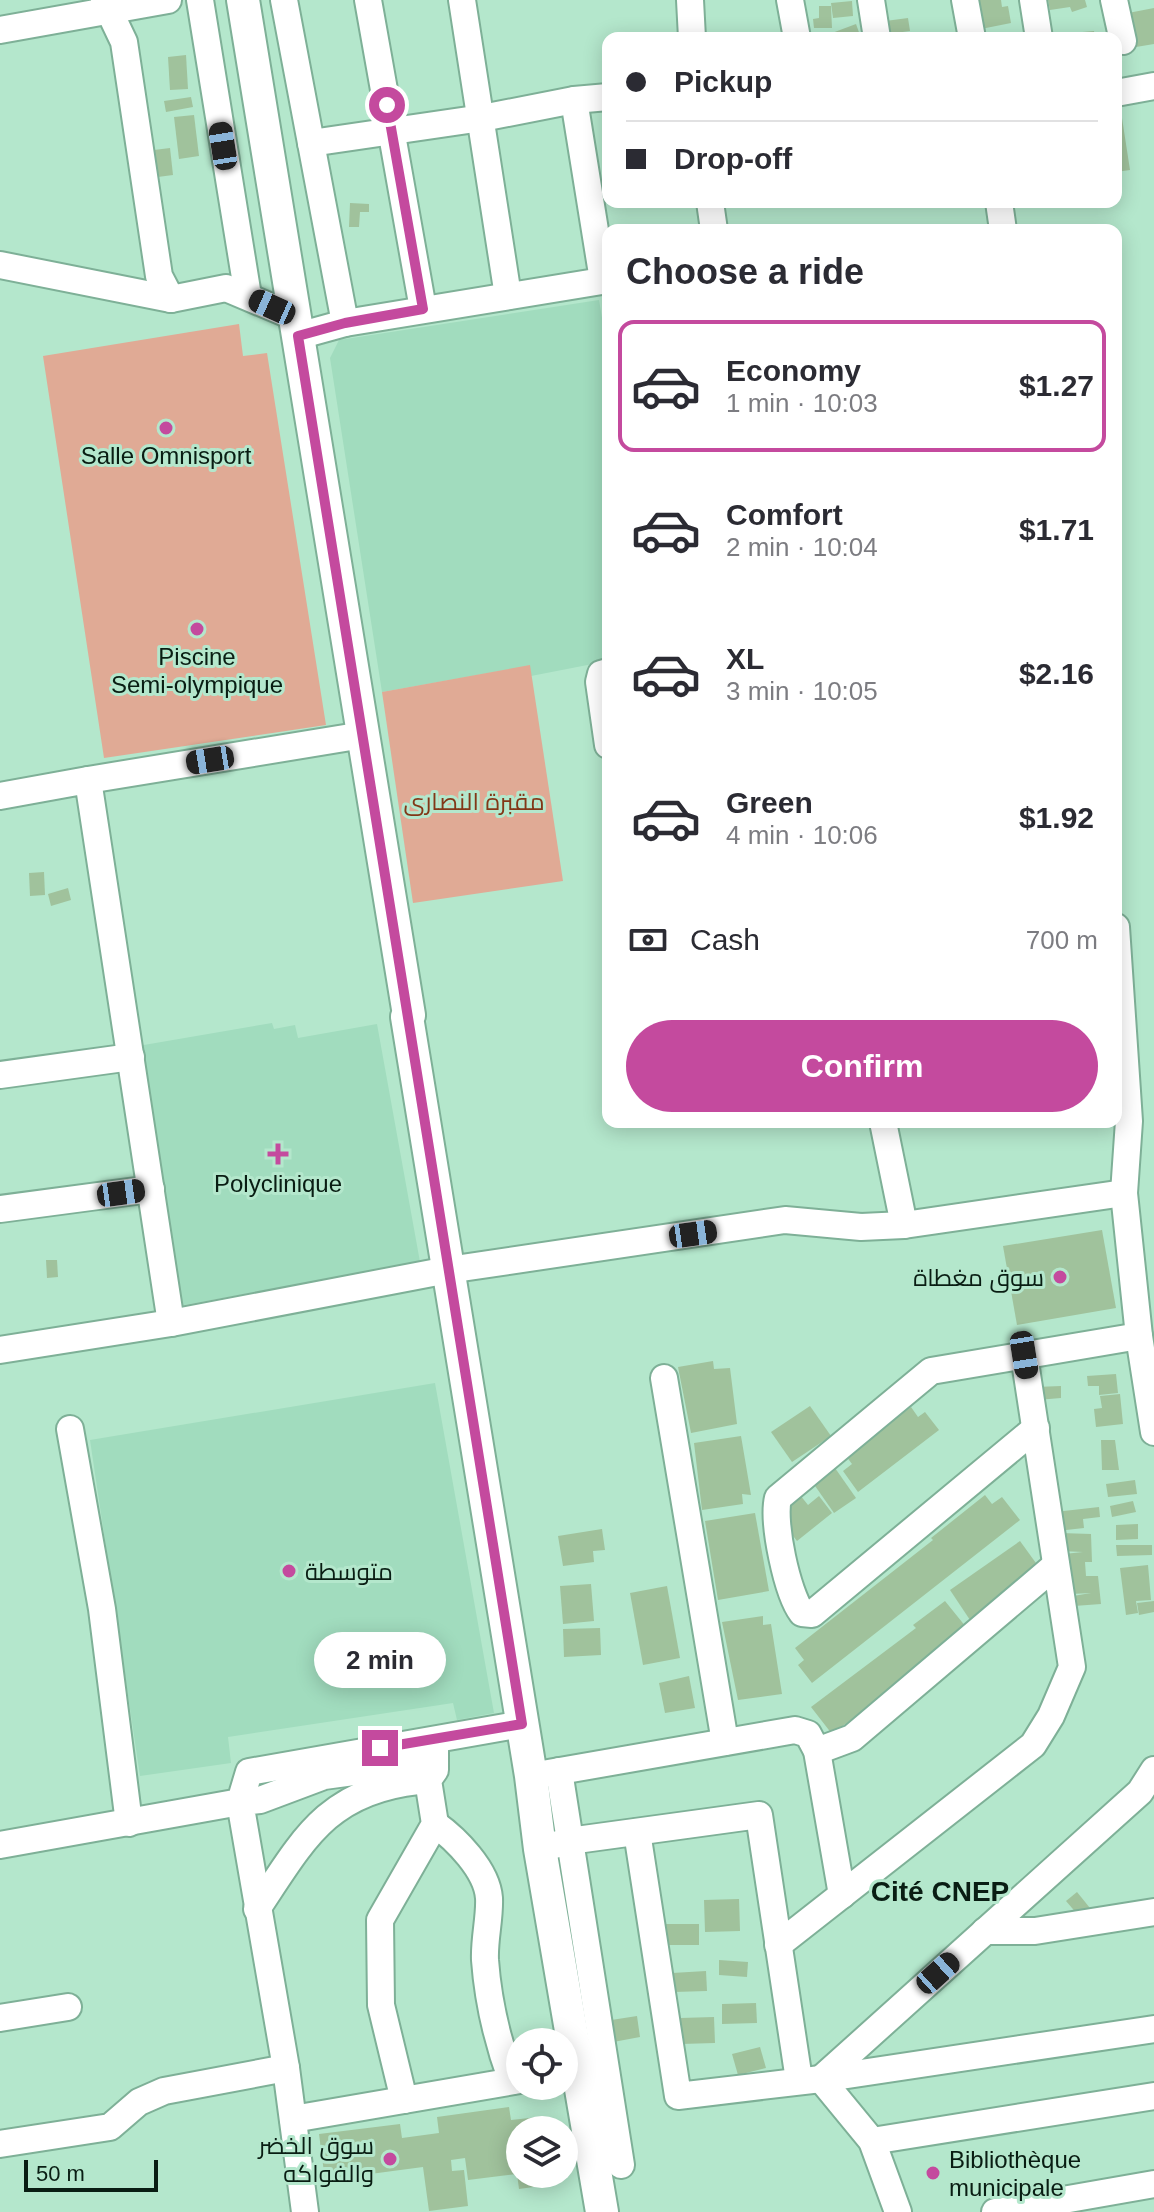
<!DOCTYPE html>
<meta charset="utf-8">
<style>
:root{--surface:#fff;--page:#f2f2f3;--text:#2b2b33;--muted:#7c7c81;--line:#e1e1e2;--accent:#c44a9e}
body{margin:0;font-family:Helvetica,Cairo,sans-serif;background:var(--page);color:var(--text);height:100vh;display:flex;flex-direction:column;font-size:30px;white-space:nowrap}
*{box-sizing:border-box;margin:0}
p{font-size:26px;color:var(--muted)}
.icon{flex:none;width:44px;height:44px;fill:none;stroke:currentColor;stroke-width:2;stroke-linecap:round;stroke-linejoin:round}
.map{position:relative;flex:1;overflow:hidden}
.drawer{position:absolute;left:602px;top:224px;width:520px;height:904px;display:flex;flex-direction:column;background:var(--surface);border-radius:16px;box-shadow:0 4px 20px #0003}
.drawer>*{flex:none}
.banner{position:absolute;left:602px;top:32px;width:520px;height:176px;border-radius:16px;box-shadow:0 4px 20px #0003;display:grid;align-content:center;height:176px;padding:0 24px;background:var(--surface)}
.buttons{position:absolute;left:506px;top:2028px;display:grid;gap:16px}
.buttons a{display:grid;place-items:center;width:72px;height:72px;border-radius:50%;background:var(--surface);box-shadow:0 4px 20px #0003;font-size:40px}
.scale{position:absolute;left:24px;bottom:20px;width:134px;box-sizing:border-box;padding-left:8px;border:4px solid #091d13;border-top:0;font-size:22px;line-height:28px;white-space:nowrap;color:#091d13;-webkit-text-stroke:6px #b4e7cc;paint-order:stroke}
.end{position:absolute;width:36px;height:36px;margin:-18px;border:10px solid #c44a9e;background:#fff;box-shadow:0 0 0 4px #fff}
.from{border-radius:50%}
.bubble{position:absolute;height:56px;border-radius:28px;background:var(--surface);box-shadow:0 4px 20px #0003;font-size:26px;font-weight:800;line-height:56px;text-align:center}
.car{position:absolute;width:24px;height:48px;margin:-24px -12px;border-radius:10px;box-shadow:0 0 6px 2px #0007;background:linear-gradient(#222 24%,#8ab4d8 0 40%,#222 0 76%,#8ab4d8 0 86%,#222 0)}
.banner b{display:flex;align-items:center;gap:28px;height:76px;font-size:30px}
.banner b+b{border-top:2px solid var(--line)}
.banner i{width:20px;height:20px;background:var(--text)}
ul{padding:0;list-style:none}
li{display:flex;align-items:center;gap:24px;height:132px;margin:0 16px 12px;padding:0 8px;border:4px solid transparent;border-radius:16px}
li div{flex:1}
li b{display:block;font-size:30px}
li em{font-style:normal;font-weight:800}
li.selected{border-color:var(--accent)}
li>.icon{width:72px;height:72px;stroke-width:1.5}
h2{padding:0 24px;font-size:36px;line-height:96px}
.pay{display:flex;align-items:center;gap:20px;height:88px;padding:0 24px;font-size:30px}
.pay p{margin-inline-start:auto}
.primary-button{display:flex;gap:16px;margin-top:auto;padding:16px 24px}
.primary-button a{flex:1;height:92px;border-radius:48px;background:var(--accent);color:#fff;font-size:32px;font-weight:800;line-height:92px;text-align:center}
.map>svg:first-child{display:block}
.built{fill:#a1dcbe}
.green{fill:#e0aa95}
.building{fill:#a0c29c}
.lines{fill:none;stroke-linecap:round;stroke-linejoin:round}
.minor-casing{stroke:#7eb097;stroke-width:30}
.major-casing{stroke:#7eb097;stroke-width:36}
.minor{stroke:#fff;stroke-width:26}
.major{stroke:#fff;stroke-width:32}
.route{stroke:#c44a9e;stroke-width:10}
.poi-dot{fill:#c44a9e;stroke:#b4e7cc;stroke-width:3}
.labels{text-anchor:middle;dominant-baseline:central;stroke-width:6;stroke-linejoin:round;paint-order:stroke}
.poi-label{font-size:24px;fill:#091d13;stroke:#b4e7cc}
.park-label{font-size:24px;fill:#823717;stroke:#b4e7cc}
.quarter-label{font-size:28px;font-weight:bold;fill:#091d13;stroke:#b4e7cc}
</style>
<div class="map">
<svg width="1154" height="2212" viewBox="0 0 1154 2212">
<rect width="100%" height="100%" fill="#b4e7cc"/>
<g class="built">
<path d="M599 300 608 354V661L531 676 529 666 382 692 330 358 339 340Z"/>
<path d="M272 1023 274 1029 295 1025 298 1038 377 1024 420 1262 179 1306 138 1046Z"/>
<path d="M435 1383 494 1713 457 1720 453 1703 228 1737 231 1763 140 1776 90 1440Z"/>
</g>
<g class="green">
<path d="M239 324 243 356 267 353 326 725 104 758 43 356Z"/>
<path d="M530 665 563 881 413 903 382 692Z"/>
</g>
<g class="building">
<path d="M974 0H1001L1002 7 1008 6 1011 23 976 30Z"/>
<path d="M1048 0H1085L1087 7 1072 12 1070 7 1050 10Z"/>
<path d="M852 1 853 16 833 18 831 3Z"/>
<path d="M819 6H831L832 28H814L813 19 819 18Z"/>
<path d="M1154 8V44L1130 48 1123 14Z"/>
<path d="M908 18 910 31 880 35 878 22Z"/>
<path d="M856 24 861 38H834L832 33Z"/>
<path d="M1094 31 1095 38H1060L1059 34Z"/>
<path d="M186 55 188 89 170 90 168 57Z"/>
<path d="M191 97 193 107 166 112 164 101Z"/>
<path d="M194 115 199 156 179 159 174 117Z"/>
<path d="M1122 118 1130 170 1116 172V119Z"/>
<path d="M170 148 173 175 150 178 146 151Z"/>
<path d="M350 203 369 204V212H360L359 227H349Z"/>
<path d="M44 872 45 895 30 896 29 873Z"/>
<path d="M68 888 71 900 51 906 48 894Z"/>
<path d="M1102 1230 1116 1308 1017 1325 1003 1246Z"/>
<path d="M46 1260H57L58 1277 47 1278Z"/>
<path d="M713 1361 714 1369 730 1368 737 1424 691 1433 678 1367Z"/>
<path d="M1116 1374 1118 1393 1099 1395V1386H1088L1087 1376Z"/>
<path d="M1061 1386V1398L1037 1400 1036 1387Z"/>
<path d="M1120 1394 1123 1424 1096 1427 1094 1409 1102 1408 1100 1396Z"/>
<path d="M810 1406 831 1436 792 1462 771 1432Z"/>
<path d="M911 1407 918 1417 925 1412 939 1430 858 1492 843 1471 852 1464 846 1456Z"/>
<path d="M741 1436 751 1495 742 1494 743 1504 702 1510 694 1443Z"/>
<path d="M1101 1440H1115L1119 1470H1102Z"/>
<path d="M835 1468 856 1498 834 1513 813 1483Z"/>
<path d="M1135 1480 1137 1494 1108 1497 1106 1484Z"/>
<path d="M800 1495 808 1505 819 1496 832 1513 797 1541 776 1514Z"/>
<path d="M985 1495 992 1504 1002 1497 1020 1520 812 1683 798 1665 804 1660 795 1648 933 1540 931 1538Z"/>
<path d="M1133 1501 1136 1512 1112 1517 1110 1506Z"/>
<path d="M1099 1507 1100 1517 1083 1519 1084 1528 1057 1531 1055 1512Z"/>
<path d="M755 1513 769 1591 718 1600 705 1521Z"/>
<path d="M1138 1524V1539L1116 1540V1525Z"/>
<path d="M602 1529 605 1550 593 1551 594 1562 563 1566 558 1536Z"/>
<path d="M1060 1533 1091 1534 1092 1562H1085L1086 1576H1098L1101 1604 1074 1606 1073 1596 1091 1593 1071 1594 1064 1554 1083 1552 1060 1551Z"/>
<path d="M1020 1541 1041 1570 970 1620 950 1590Z"/>
<path d="M1116 1545H1152V1555L1117 1556Z"/>
<path d="M1148 1565 1151 1600 1136 1601 1138 1613 1126 1615 1120 1568Z"/>
<path d="M591 1584 594 1621 563 1624 560 1586Z"/>
<path d="M667 1586 680 1658 643 1665 630 1593Z"/>
<path d="M945 1601 966 1627 945 1649 832 1734 811 1707 916 1628 913 1625Z"/>
<path d="M1154 1601V1612L1139 1615 1137 1603Z"/>
<path d="M763 1616V1625L771 1624 782 1694 738 1700 722 1622Z"/>
<path d="M600 1628 601 1655 564 1657 563 1629Z"/>
<path d="M689 1676 695 1708 665 1713 659 1683Z"/>
<path d="M1077 1892 1094 1913 1084 1922 1066 1901Z"/>
<path d="M739 1899 740 1931 705 1932 704 1900Z"/>
<rect x="665" y="1924" width="34" height="21"/>
<path d="M719 1960 748 1962 747 1977 719 1975Z"/>
<path d="M706 1971 707 1991 674 1992 672 1973Z"/>
<path d="M756 2003 757 2023 722 2024V2004Z"/>
<path d="M637 2016 640 2037 608 2043 605 2021Z"/>
<path d="M714 2017 715 2043 681 2044 680 2018Z"/>
<path d="M760 2047 766 2068 738 2075 732 2054Z"/>
<path d="M509 2107 511 2120 539 2117 541 2130H520V2174H547L548 2185 519 2189 517 2174 468 2180 465 2158 451 2160 452 2171 464 2170 468 2206 429 2211 423 2167 325 2180 319 2134 400 2124 402 2138 439 2133 437 2117Z"/>
</g>
<g class="lines">
<defs>
<g id="minor">
<path d="M104 0 124 42 159 276 171 299"/>
<path d="M200 0 248 296"/>
<path d="M284 0 345 323"/>
<path d="M368 0 423 309"/>
<path d="M462 0 508 296"/>
<path d="M690 0 692 38"/>
<path d="M790 0 797 38"/>
<path d="M871 0 877 38"/>
<path d="M965 0 972 38"/>
<path d="M1033 0 1039 38"/>
<path d="M1114 0 1123 41"/>
<path d="M0 30 168 0"/>
<path d="M1116 93 1154 86"/>
<path d="M574 100 603 280"/>
<path d="M311 143 482 118 574 100 608 97"/>
<path d="M710 202 714 230"/>
<path d="M999 202 1003 230"/>
<path d="M0 265 171 299 226 288 295 317"/>
<path d="M298 336 345 323 608 280"/>
<path d="M608 672 601 674 599 682 608 745"/>
<path d="M88 780 363 735"/>
<path d="M0 796 88 780 171 1323"/>
<path d="M1116 927 1129 1121 1124 1193 1139 1336 1154 1432"/>
<path d="M0 1075 131 1057"/>
<path d="M883 1122 904 1225"/>
<path d="M0 1209 151 1189"/>
<path d="M0 1350 171 1323 448 1270 785 1220 861 1227 904 1225 1124 1193"/>
<path d="M664 1378 725 1742"/>
<path d="M1036 1428 812 1614 802 1613C787 1593 772 1522 778 1498L931 1371 1139 1336"/>
<path d="M70 1429 102 1609 129 1823"/>
<path d="M817 1751 852 1738 1056 1565"/>
<path d="M559 1771 621 2165"/>
<path d="M531 1776 795 1730 808 1734 817 1751 842 1895"/>
<path d="M435 1824C456 1839 487 1870 489 1898 490 1918 484 1939 485 1960 488 2001 498 2043 512 2081"/>
<path d="M637 1832 678 2096 821 2079 1154 2029"/>
<path d="M0 1845 240 1802 249 1772 522 1724"/>
<path d="M540 1849 569 1841 759 1815 799 2080"/>
<path d="M257 1909C303 1840 327 1791 418 1781"/>
<path d="M985 1931H1035L1154 1912"/>
<path d="M778 1945 1033 1745 1051 1716 1072 1667 1024 1355"/>
<path d="M0 2018 68 2007"/>
<path d="M404 2100 381 2005 380 1920 435 1824 428 1780 435 1770V1748"/>
<path d="M293 2119 520 2080"/>
<path d="M872 2141 1154 2096"/>
<path d="M0 2144 110 2127 139 2102 164 2091 286 2068"/>
<path d="M305 2212 286 2068 240 1802 260 1800 324 1776 435 1761"/>
<path d="M898 2212 872 2141 821 2079 1140 1792 1154 1770"/>
<path d="M995 2212 1154 2184"/>
</g>
<path id="major" d="M243 0 409 1015 407 1017 531 1776 540 1849 602 2212"/>
</defs>
<use href="#minor" class="minor-casing"/>
<use href="#major" class="major-casing"/>
<use href="#minor" class="minor"/>
<use href="#major" class="major"/>
</g>
<g class="lines">
<path class="route" d="M380 1748 522 1724 298 336 345 323 423 309 387 105"/>
</g>
<g class="poi-dot">
<circle cx="166" cy="428" r="8"/>
<circle cx="197" cy="629" r="8"/>
<path d="M274 1142h8v8h8v8h-8v8h-8v-8h-8v-8h8z"/>
<circle cx="1060" cy="1277" r="8"/>
<circle cx="289" cy="1571" r="8"/>
<circle cx="390" cy="2159" r="8"/>
<circle cx="933" cy="2173" r="8"/>
</g>
<g class="labels">
<g class="poi-label">
<text x="166" y="455">Salle Omnisport</text>
<text x="197" y="656">Piscine<tspan x="197" dy="28">Semi-olympique</tspan></text>
<text x="278" y="1183">Polyclinique</text>
<text x="1044" y="1277" text-anchor="end">سوق مغطاة</text>
<text x="305" y="1571" text-anchor="start">متوسطة</text>
<text x="374" y="2145" text-anchor="end">سوق الخضر<tspan x="374" dy="28">والفواكه</tspan></text>
<text x="949" y="2159" text-anchor="start">Bibliothèque<tspan x="949" dy="28">municipale</tspan></text>
</g>
<g class="park-label">
<text x="474" y="801">مقبرة النصارى</text>
</g>
<g class="quarter-label">
<text x="940" y="1891">Cité CNEP</text>
</g>
</g>
</svg>
<div class="buttons">
<a><svg class="icon" aria-label="locate" viewBox="0 0 24 24"><circle cx="12" cy="12" r="6"/><path d="M12 2v4M12 18v4M2 12h4M18 12h4"/></svg></a>
<a><svg class="icon" aria-label="layers" viewBox="0 0 24 24"><path d="M12 4l9 5-9 5-9-5zM3 14l9 5 9-5"/></svg></a>
</div>
<div class="scale">50 m</div>
<i class="end from" style="left:387px;top:105px"></i>
<i class="end" style="left:380px;top:1748px"></i>
<div class="bubble" style="left:314px;top:1632px;width:132px">2 min</div>
<i class="car" style="left:223px;top:146px;rotate:351deg"></i>
<i class="car" style="left:272px;top:307px;rotate:294deg"></i>
<i class="car" style="left:210px;top:760px;rotate:261deg"></i>
<i class="car" style="left:121px;top:1193px;rotate:82deg"></i>
<i class="car" style="left:693px;top:1234px;rotate:82deg"></i>
<i class="car" style="left:1024px;top:1355px;rotate:171deg"></i>
<i class="car" style="left:938px;top:1973px;rotate:48deg"></i>
<div class="banner">
<b><i class="from"></i>Pickup</b>
<b><i></i>Drop-off</b>
</div>
<section class="drawer">
<h2>Choose a ride</h2>
<ul>
<li class="selected"><svg class="icon" aria-label="car" viewBox="0 0 24 24"><path d="M5 17H2v-5l4-1 3-4h7l3 4 3 1v5h-3M9 17h6M6 11h13"/><circle cx="7" cy="17" r="2"/><circle cx="17" cy="17" r="2"/></svg><div><b>Economy</b><p>1 min · 10:03</p></div><em>$1.27</em></li>
<li><svg class="icon" aria-label="car" viewBox="0 0 24 24"><path d="M5 17H2v-5l4-1 3-4h7l3 4 3 1v5h-3M9 17h6M6 11h13"/><circle cx="7" cy="17" r="2"/><circle cx="17" cy="17" r="2"/></svg><div><b>Comfort</b><p>2 min · 10:04</p></div><em>$1.71</em></li>
<li><svg class="icon" aria-label="car" viewBox="0 0 24 24"><path d="M5 17H2v-5l4-1 3-4h7l3 4 3 1v5h-3M9 17h6M6 11h13"/><circle cx="7" cy="17" r="2"/><circle cx="17" cy="17" r="2"/></svg><div><b>XL</b><p>3 min · 10:05</p></div><em>$2.16</em></li>
<li><svg class="icon" aria-label="car" viewBox="0 0 24 24"><path d="M5 17H2v-5l4-1 3-4h7l3 4 3 1v5h-3M9 17h6M6 11h13"/><circle cx="7" cy="17" r="2"/><circle cx="17" cy="17" r="2"/></svg><div><b>Green</b><p>4 min · 10:06</p></div><em>$1.92</em></li>
</ul>
<div class="pay"><svg class="icon" aria-label="cash" viewBox="0 0 24 24"><path d="M3 7h18v10H3z"/><circle cx="12" cy="12" r="2"/></svg>Cash<p>700 m</p></div>
<div class="primary-button"><a>Confirm</a></div>
</section>
</div>
